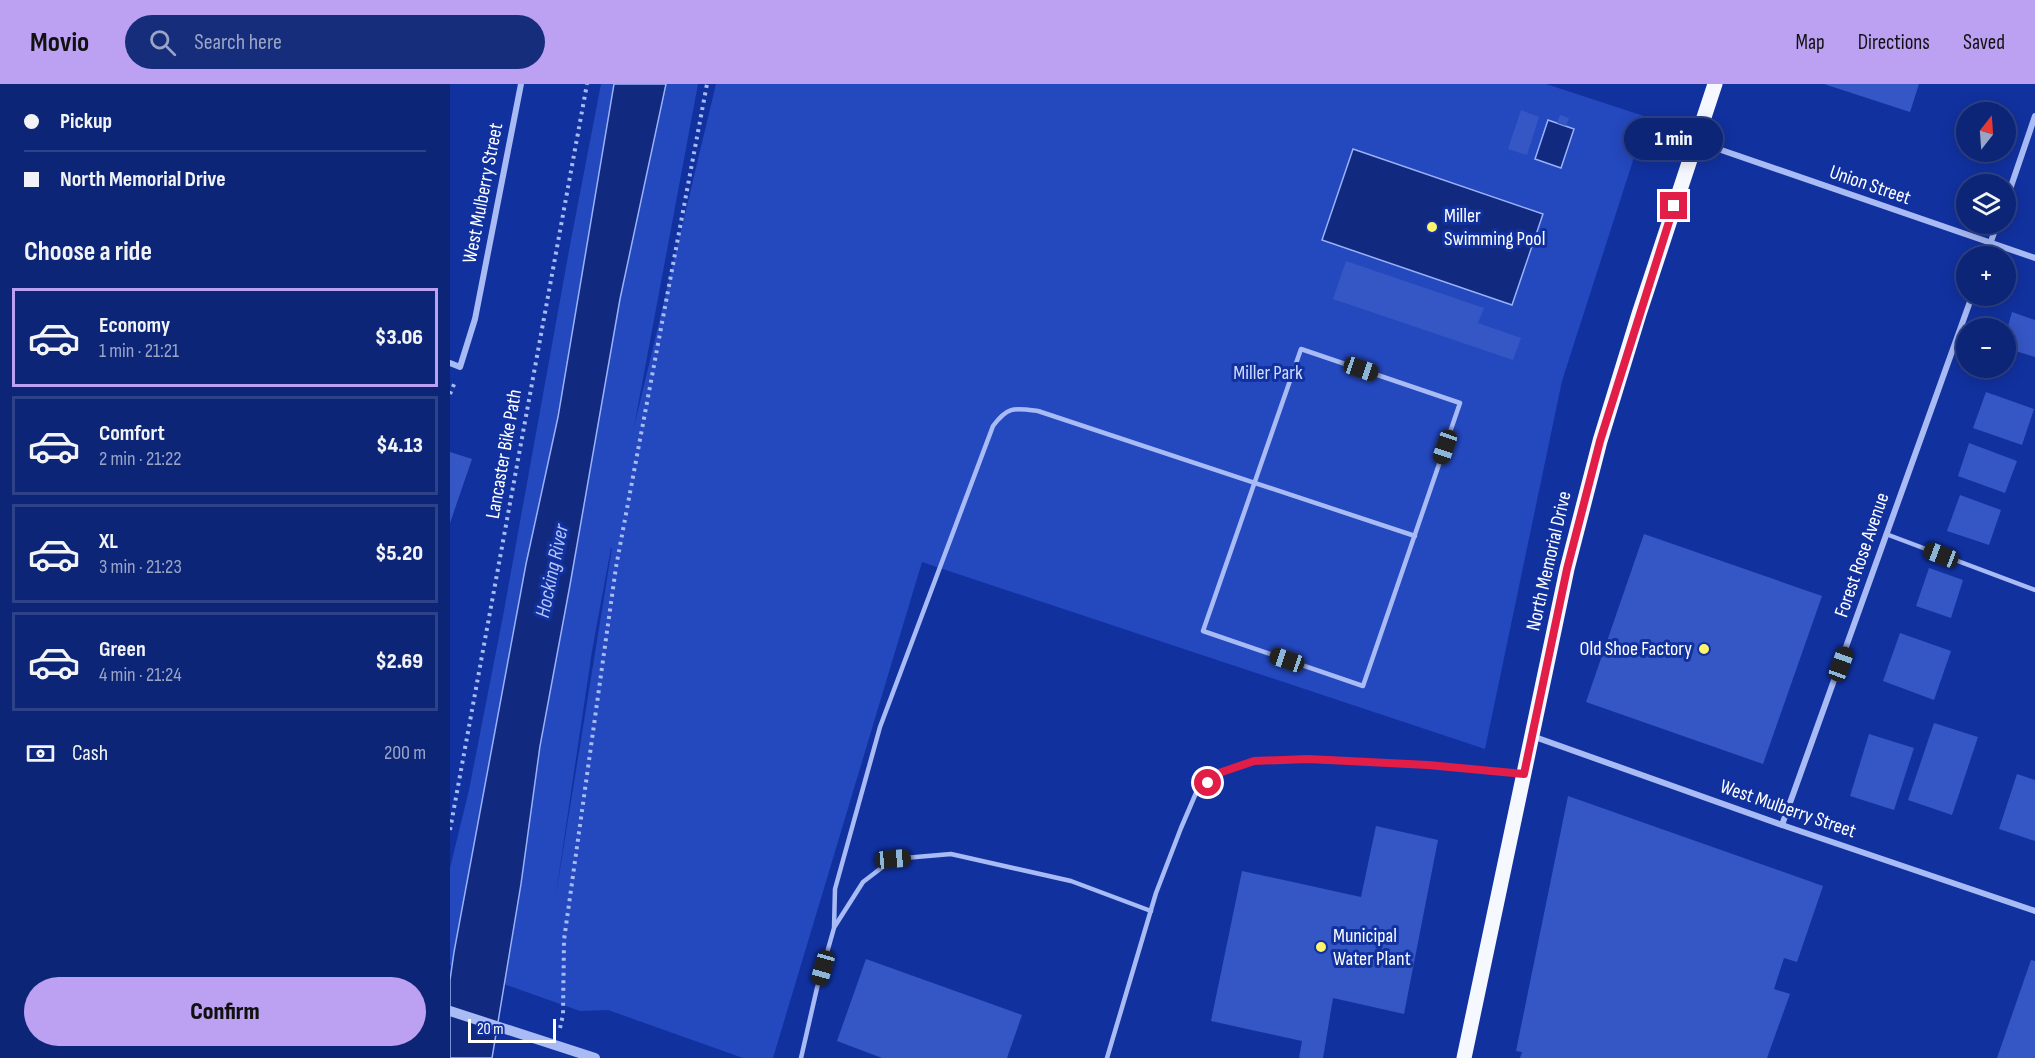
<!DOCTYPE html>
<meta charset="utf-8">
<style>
:root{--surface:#0d2577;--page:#162d7c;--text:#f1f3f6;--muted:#9aa5c6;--line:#2d4289;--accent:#bca0f2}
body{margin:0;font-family:"Sofia Sans Condensed",sans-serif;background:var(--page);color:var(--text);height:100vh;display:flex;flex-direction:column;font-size:22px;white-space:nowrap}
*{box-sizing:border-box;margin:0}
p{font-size:20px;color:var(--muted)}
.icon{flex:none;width:33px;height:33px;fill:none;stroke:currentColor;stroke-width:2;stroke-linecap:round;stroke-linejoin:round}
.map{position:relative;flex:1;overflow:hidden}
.panel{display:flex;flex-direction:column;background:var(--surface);width:450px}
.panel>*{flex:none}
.guide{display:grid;align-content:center;height:132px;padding:0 24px;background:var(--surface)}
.needle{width:39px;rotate:17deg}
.tools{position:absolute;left:1506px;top:18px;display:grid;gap:12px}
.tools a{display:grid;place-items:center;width:60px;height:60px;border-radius:50%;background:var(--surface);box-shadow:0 3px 15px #0003,0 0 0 2px var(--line);font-size:30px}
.scale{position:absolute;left:18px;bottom:15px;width:88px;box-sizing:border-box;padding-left:6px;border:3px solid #fff;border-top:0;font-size:16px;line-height:21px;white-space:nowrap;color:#fff;-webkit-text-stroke:4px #11319f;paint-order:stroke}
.end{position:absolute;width:27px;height:27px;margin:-14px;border:8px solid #e11d48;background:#fff;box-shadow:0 0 0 3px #fff}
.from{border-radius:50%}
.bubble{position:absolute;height:42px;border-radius:21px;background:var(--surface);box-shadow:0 3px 15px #0003,0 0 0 2px var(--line);font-size:20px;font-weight:800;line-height:42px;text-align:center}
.car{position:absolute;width:18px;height:36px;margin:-18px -9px;border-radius:8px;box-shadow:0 0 4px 2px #0007;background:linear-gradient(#222 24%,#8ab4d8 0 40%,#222 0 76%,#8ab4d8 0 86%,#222 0)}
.guide b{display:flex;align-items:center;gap:21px;height:57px;font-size:22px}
.guide b+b{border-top:2px solid var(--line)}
.guide i{width:15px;height:15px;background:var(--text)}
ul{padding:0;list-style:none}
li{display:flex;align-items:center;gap:18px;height:99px;margin:0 12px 9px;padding:0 12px;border:3px solid var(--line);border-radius:0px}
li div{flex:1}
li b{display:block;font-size:22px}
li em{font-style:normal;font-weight:800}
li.active{border-color:var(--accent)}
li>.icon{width:54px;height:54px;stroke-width:1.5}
h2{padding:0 24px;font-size:27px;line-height:72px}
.pay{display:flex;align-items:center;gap:15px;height:66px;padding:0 24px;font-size:22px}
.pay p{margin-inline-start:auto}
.primary-button{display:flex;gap:12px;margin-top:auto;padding:12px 24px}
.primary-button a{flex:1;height:69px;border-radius:36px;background:var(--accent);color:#111;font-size:24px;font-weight:800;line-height:69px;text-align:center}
header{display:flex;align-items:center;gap:36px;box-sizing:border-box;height:84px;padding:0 30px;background:var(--accent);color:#111}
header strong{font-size:28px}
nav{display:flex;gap:33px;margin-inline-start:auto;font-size:21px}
.search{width:420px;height:54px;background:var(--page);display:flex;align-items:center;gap:15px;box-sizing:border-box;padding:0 21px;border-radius:33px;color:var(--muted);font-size:22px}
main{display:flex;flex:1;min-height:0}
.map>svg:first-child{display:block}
.green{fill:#2448be;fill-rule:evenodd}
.water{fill:#112a80;stroke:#9ab2f8;stroke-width:1.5}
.building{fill:#3557c5}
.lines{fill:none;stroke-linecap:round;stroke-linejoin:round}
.path{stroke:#a8bbf5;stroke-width:4;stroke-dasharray:3 4.5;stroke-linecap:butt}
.service{stroke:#a8bbf5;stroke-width:4.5}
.minor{stroke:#a8bbf5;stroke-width:6}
.tertiary{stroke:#a8bbf5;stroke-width:10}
.primary{stroke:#f6f8ff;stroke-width:15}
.route{stroke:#e11d48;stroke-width:8}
.poi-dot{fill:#fff46c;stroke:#11319f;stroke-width:2}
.labels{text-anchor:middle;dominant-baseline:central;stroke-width:6;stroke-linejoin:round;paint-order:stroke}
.street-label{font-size:20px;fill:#fff;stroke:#11319f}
.poi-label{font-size:20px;fill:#fff;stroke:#11319f;text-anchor:start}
.park-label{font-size:20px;fill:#d1dcfe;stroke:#11319f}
.water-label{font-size:21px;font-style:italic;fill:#b5c6fb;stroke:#11319f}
</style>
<header>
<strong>Movio</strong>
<div class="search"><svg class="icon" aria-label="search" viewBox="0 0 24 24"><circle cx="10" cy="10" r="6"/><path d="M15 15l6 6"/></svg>Search here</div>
<nav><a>Map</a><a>Directions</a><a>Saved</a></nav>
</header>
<main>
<section class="panel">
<div class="guide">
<b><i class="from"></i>Pickup</b>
<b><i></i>North Memorial Drive</b>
</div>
<h2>Choose a ride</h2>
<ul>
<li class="active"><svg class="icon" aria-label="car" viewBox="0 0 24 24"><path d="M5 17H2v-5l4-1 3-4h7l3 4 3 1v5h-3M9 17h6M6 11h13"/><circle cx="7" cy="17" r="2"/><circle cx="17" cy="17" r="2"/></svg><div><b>Economy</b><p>1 min · 21:21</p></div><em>$3.06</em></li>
<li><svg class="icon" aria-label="car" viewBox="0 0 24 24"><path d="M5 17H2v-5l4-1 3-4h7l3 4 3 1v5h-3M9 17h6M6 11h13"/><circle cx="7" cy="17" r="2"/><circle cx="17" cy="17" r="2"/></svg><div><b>Comfort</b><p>2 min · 21:22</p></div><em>$4.13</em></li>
<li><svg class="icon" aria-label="car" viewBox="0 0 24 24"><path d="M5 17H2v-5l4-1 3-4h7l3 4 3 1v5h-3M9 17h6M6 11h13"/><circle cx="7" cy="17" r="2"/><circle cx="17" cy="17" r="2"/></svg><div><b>XL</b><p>3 min · 21:23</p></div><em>$5.20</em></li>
<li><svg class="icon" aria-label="car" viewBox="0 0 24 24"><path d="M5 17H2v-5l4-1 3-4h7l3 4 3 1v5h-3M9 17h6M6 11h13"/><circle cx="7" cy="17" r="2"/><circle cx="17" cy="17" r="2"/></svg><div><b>Green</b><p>4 min · 21:24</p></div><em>$2.69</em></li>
</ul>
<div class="pay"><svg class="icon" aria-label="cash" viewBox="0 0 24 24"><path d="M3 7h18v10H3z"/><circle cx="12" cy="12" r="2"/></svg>Cash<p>200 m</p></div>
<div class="primary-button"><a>Confirm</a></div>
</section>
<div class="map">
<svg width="1585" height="974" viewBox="0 0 1585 974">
<rect width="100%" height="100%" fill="#11319f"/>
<path class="green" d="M151 0H248L184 343 266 0H1096L1197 33 1112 297 1035 665 472 478 323 974H293L158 926 130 927 0 881V784L19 706 53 532 120 161ZM161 464H162L105 816 142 567Z"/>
<g class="water">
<path d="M164 0H216L170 215 120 501 90 662 71 800 42 974H0V896L4 868 76 480 108 333Z"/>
<path d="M1098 36 1124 45 1111 84 1085 75Z"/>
<path d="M903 65 1093 130 1062 221 872 156Z"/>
</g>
<g class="building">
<path d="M1374 0H1469L1460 28Z"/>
<path d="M1071 26 1089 33 1077 71 1058 65Z"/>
<path d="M1110 31 1119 34 1116 42 1107 39Z"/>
<path d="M896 177 1034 224 1028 239 1071 254 1063 276 883 215Z"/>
<path d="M1562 228 1585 236V273L1556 264V249Z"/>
<path d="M1536 308 1584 325 1572 361 1523 344Z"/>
<path d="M1519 359 1567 377 1555 409 1508 392Z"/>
<path d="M0 368 22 375 0 439Z"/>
<path d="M1510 411 1551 426 1539 461 1497 447Z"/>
<path d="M1194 450 1372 512 1313 680 1136 618Z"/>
<path d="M1479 484 1513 496 1501 534 1466 522Z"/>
<path d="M1450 549 1501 567 1484 616 1433 597Z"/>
<path d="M1484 639 1528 653 1502 731 1458 716Z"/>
<path d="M1419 650 1464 664 1444 726 1400 712Z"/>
<path d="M1567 690 1585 696V757L1549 745Z"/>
<path d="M1118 712 1373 802 1347 878 1334 874 1324 905 1340 910 1317 974H1070L1072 968 1066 967Z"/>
<path d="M926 742 988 756 954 930 883 914 873 974H849L852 957 761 937 792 787 911 813Z"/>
<path d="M416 875 572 931 557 974H432L387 957Z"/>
<path d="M1581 876 1585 877V974H1547Z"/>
</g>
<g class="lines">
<g class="path">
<path d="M0 310 5 298"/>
<path d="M0 746 137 0"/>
<path d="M110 944 113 931 114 856 166 483 257 0"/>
</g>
<g class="service">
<path d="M851 265 1010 319 913 602 753 547Z"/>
<path d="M1436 450 1585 506"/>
<path d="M385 842 413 798 443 775 501 770 621 797 701 827"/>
<path d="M351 974 367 904 384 844 385 805 430 643 543 342C558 322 564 324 588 327L965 452"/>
<path d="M657 974 706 809 731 744 746 709 769 689 804 677 858 675 978 681 1072 689"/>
</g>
<g class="minor">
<path d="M1248 58 1585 174"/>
<path d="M1556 117 1585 32"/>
<path d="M1536 172 1547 140"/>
<path d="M0 279 10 283 25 235 71 0"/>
<path d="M1082 652 1332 741 1585 827"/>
<path d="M1332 741 1522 212"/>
</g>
<path class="tertiary" d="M0 927 145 974"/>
<path class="primary" d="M1014 974 1117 485 1150 357 1189 230 1265 0"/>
</g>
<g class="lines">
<path class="route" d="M758 699 769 689 804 677 858 675 978 681 1074 690 1117 485 1150 357 1224 122"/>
</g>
<g class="poi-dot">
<circle cx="982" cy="143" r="6"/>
<circle cx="1254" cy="565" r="6"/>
<circle cx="871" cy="863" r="6"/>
</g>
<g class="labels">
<g class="street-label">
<text transform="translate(1420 101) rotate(19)">Union Street</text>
<text transform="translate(33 109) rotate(-79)">West Mulberry Street</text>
<text transform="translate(54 370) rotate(-80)">Lancaster Bike Path</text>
<text transform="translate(1412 471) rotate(-71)">Forest Rose Avenue</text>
<text transform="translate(1099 477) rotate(-77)">North Memorial Drive</text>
<text transform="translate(1338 725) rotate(19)">West Mulberry Street</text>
</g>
<g class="poi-label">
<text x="994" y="132">Miller<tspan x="994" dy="23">Swimming Pool</tspan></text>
<text x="1242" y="565" text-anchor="end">Old Shoe Factory</text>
<text x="883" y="852">Municipal<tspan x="883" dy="23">Water Plant</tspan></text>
</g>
<g class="park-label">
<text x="818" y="289">Miller Park</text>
</g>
<g class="water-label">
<text transform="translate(102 487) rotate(-78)">Hocking River</text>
</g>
</g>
</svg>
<div class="tools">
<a><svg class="needle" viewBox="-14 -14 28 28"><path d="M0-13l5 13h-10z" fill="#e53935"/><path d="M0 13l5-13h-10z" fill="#9aa5c6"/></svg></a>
<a><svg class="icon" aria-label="layers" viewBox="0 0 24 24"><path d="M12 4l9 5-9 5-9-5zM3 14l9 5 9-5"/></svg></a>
<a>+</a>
<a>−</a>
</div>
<div class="scale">20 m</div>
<i class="end from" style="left:758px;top:699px"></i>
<i class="end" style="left:1224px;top:122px"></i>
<div class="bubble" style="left:1174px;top:34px;width:99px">1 min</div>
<i class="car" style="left:911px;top:285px;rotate:109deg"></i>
<i class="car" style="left:995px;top:363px;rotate:199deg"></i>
<i class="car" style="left:1491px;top:471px;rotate:291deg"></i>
<i class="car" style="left:837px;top:576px;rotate:289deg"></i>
<i class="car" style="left:1391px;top:580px;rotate:20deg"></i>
<i class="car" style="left:443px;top:775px;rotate:85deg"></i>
<i class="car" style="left:373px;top:884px;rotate:196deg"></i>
</div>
</main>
